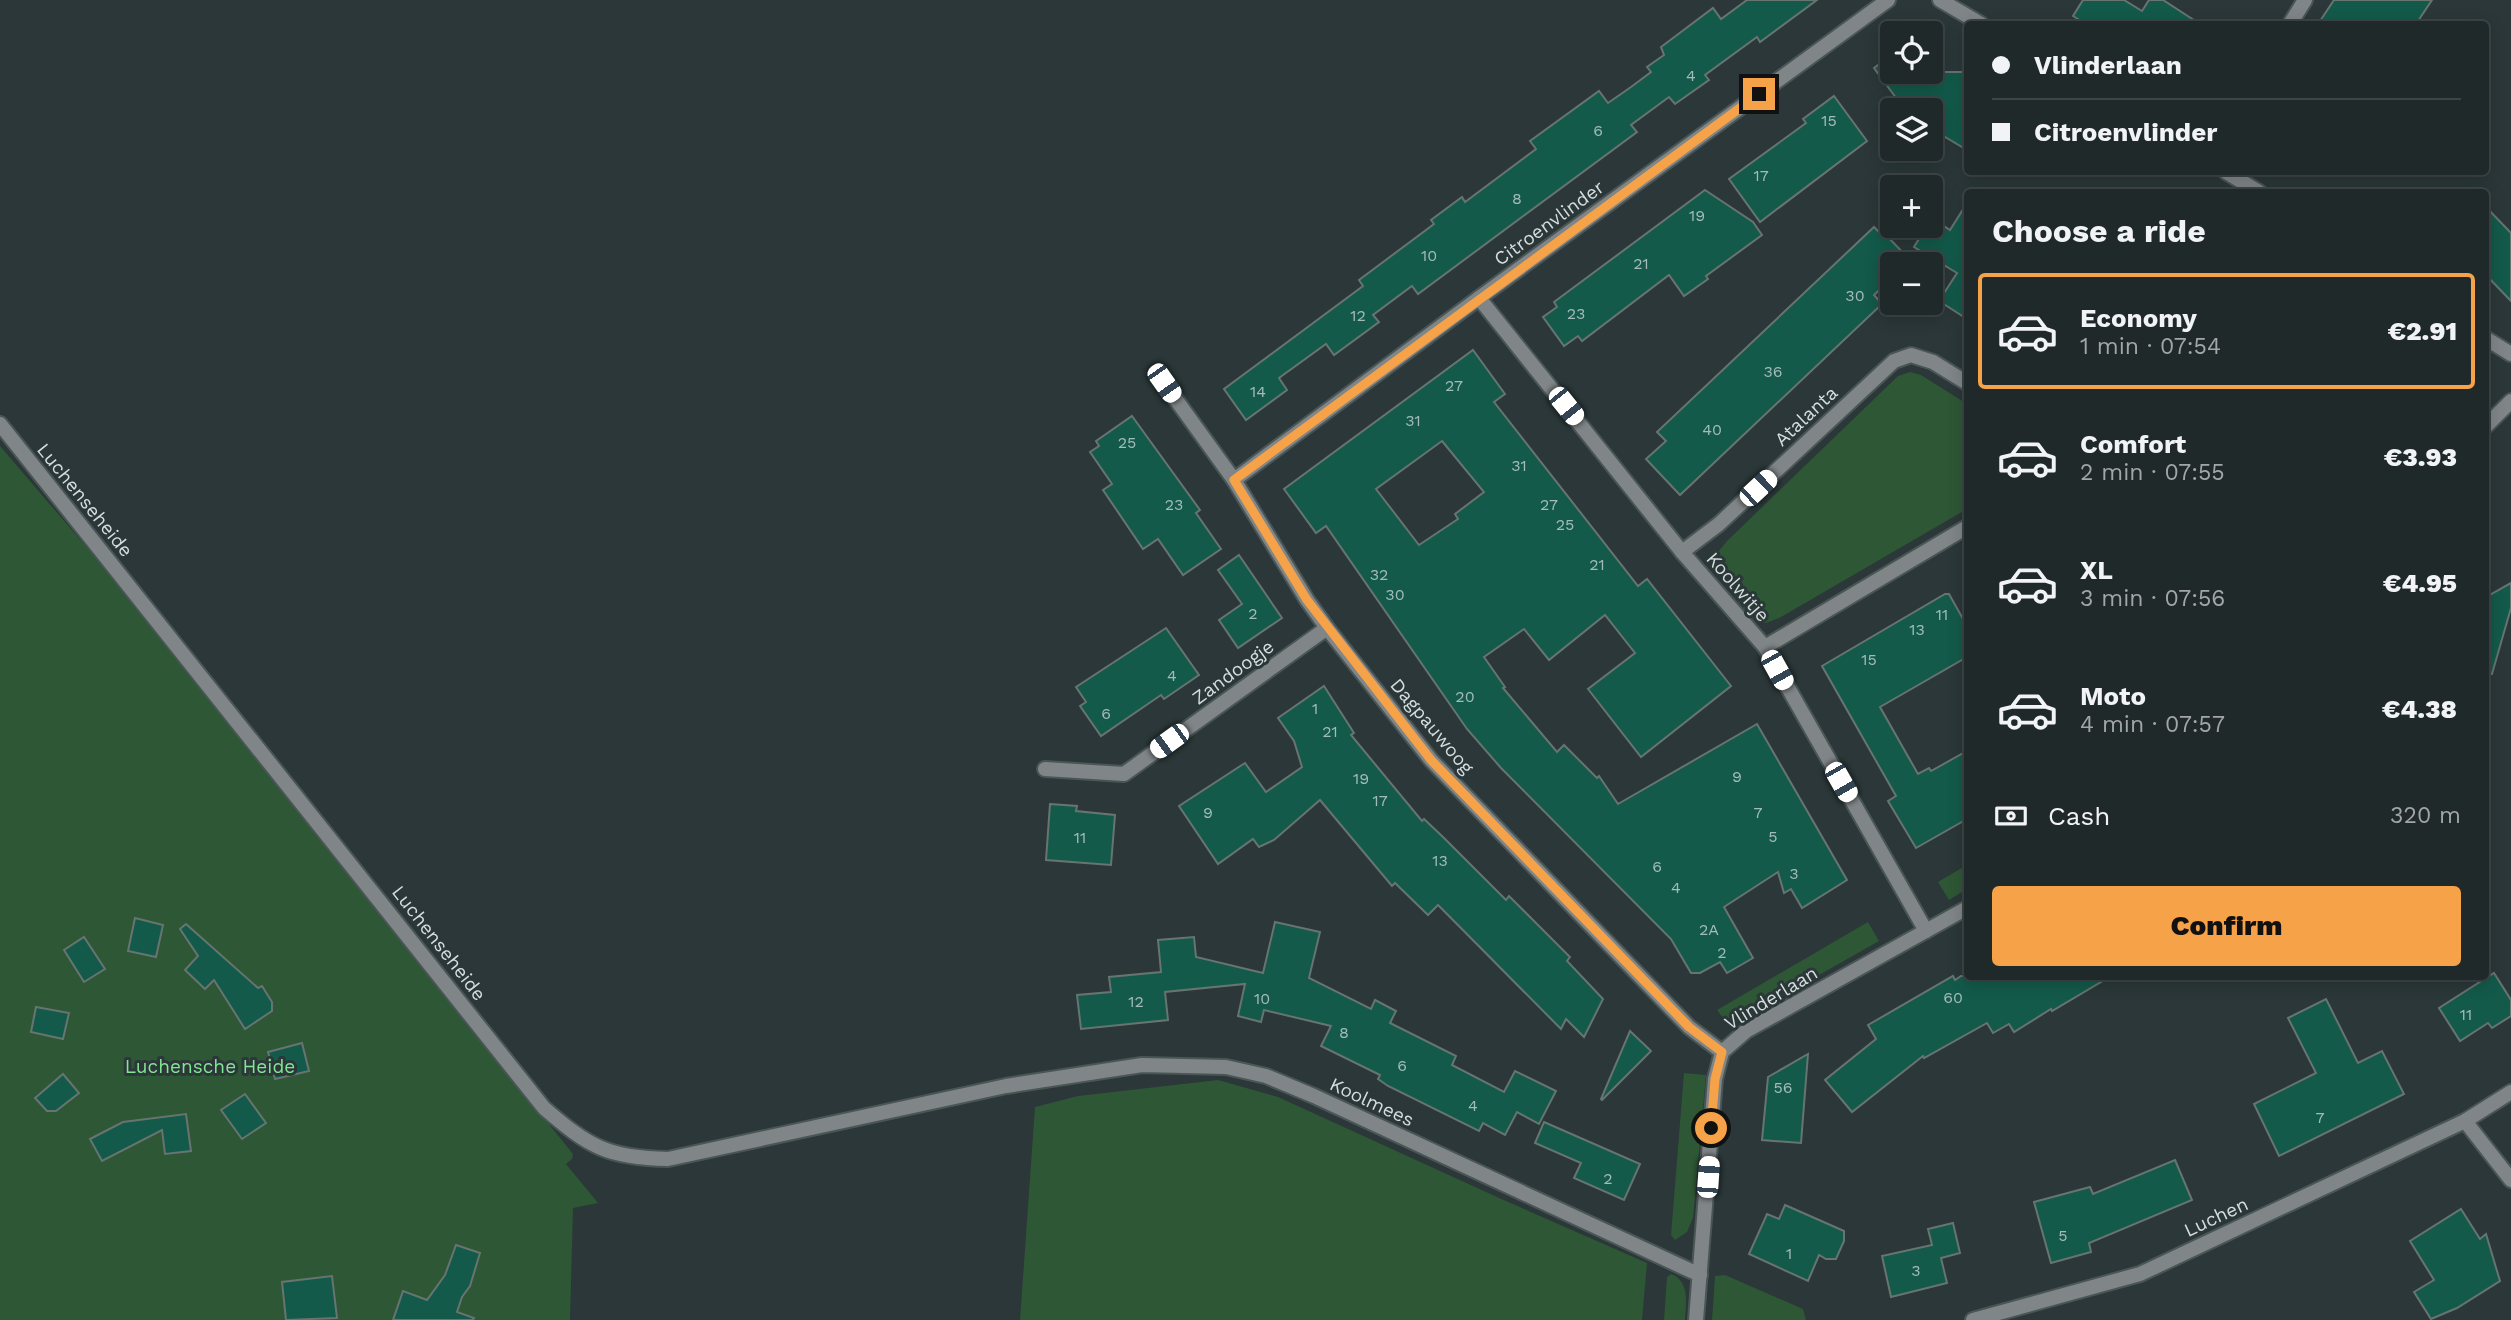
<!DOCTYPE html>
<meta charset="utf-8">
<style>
:root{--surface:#20292a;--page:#2d3536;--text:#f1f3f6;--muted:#a2a6a8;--line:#3d4547;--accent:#f6a248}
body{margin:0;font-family:"Work Sans",sans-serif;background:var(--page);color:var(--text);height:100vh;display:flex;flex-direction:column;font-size:26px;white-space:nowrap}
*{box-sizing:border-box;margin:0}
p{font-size:23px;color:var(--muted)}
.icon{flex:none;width:38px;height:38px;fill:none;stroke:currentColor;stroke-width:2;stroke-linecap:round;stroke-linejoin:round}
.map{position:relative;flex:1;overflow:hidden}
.panel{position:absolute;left:1964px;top:189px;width:525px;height:791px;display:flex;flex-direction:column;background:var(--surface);border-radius:7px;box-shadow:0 4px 18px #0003,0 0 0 2px var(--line)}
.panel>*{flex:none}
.top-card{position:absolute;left:1964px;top:21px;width:525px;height:154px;border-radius:7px;box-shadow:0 4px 18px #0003,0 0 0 2px var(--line);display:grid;align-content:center;height:154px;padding:0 28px;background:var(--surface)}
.controls{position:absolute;left:1880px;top:21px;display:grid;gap:14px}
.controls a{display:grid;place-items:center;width:63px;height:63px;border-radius:7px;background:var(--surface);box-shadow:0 4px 18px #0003,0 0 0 2px var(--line);font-size:35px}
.end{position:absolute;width:32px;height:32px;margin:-16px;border:9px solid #f6a248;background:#111;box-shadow:0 0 0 4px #111}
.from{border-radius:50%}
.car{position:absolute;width:21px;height:42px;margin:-21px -10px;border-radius:9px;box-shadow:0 0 5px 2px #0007;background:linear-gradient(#fff 24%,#345 0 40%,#fff 0 76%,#345 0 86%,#fff 0)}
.top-card b{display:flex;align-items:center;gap:24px;height:66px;font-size:26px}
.top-card b+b{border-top:2px solid var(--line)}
.top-card i{width:18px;height:18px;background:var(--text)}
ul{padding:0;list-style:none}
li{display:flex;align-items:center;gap:21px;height:116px;margin:0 14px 10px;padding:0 14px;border:4px solid transparent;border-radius:7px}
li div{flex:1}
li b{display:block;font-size:26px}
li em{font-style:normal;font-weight:800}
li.current{border-color:var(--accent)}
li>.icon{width:63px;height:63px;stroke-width:1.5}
h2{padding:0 28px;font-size:32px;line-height:84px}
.pay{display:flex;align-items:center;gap:18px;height:77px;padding:0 28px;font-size:26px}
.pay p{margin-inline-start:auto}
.action{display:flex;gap:14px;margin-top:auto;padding:14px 28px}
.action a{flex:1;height:80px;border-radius:7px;background:var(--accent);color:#111;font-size:28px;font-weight:800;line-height:80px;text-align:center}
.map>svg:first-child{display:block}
.green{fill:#2e5735}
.building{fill:#135a4b;stroke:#677470;stroke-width:2;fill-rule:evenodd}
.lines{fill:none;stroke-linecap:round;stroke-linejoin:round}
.minor-casing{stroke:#4a5556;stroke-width:18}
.minor{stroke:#808587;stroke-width:14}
.route{stroke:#f6a248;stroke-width:9}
.labels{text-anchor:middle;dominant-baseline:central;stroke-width:6;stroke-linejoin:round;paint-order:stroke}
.number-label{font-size:16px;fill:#a4bcb8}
.street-label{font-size:19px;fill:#d5dddd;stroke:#2b3738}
.park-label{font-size:19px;fill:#82e692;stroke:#2b3738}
</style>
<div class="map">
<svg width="2511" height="1320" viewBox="0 0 2511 1320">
<rect width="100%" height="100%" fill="#2b3738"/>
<g class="green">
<path d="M1910 372 1921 375 1967 404V509L1781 617 1766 623 1755 621C1743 607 1711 574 1717 555 1719 550 1724 545 1727 541L1898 376Z"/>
<path d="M0 446 89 550 573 1154 572 1159 566 1164 598 1203 573 1208 570 1320H0Z"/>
<path d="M1965 866 1967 870V889L1949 900 1938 882Z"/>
<path d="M1868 922 1879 941 1729 1026 1717 1010Z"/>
<path d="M1684 1073 1706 1075 1693 1218 1687 1232 1675 1240 1671 1235Z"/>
<path d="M1218 1080 1278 1097 1497 1197 1647 1263 1642 1320H1020L1035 1107 1078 1096Z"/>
<path d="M1671 1274C1690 1281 1686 1303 1685 1320H1664L1667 1277Z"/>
<path d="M1725 1275 1803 1309 1806 1320H1712L1715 1276Z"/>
</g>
<g class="building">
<path d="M1747 0H1817L1760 42 1757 37 1705 75 1709 80 1675 104 1669 97 1631 125 1637 132 1418 294 1412 286 1373 315 1379 322 1334 355 1326 344 1279 378 1287 390 1246 420 1224 389 1363 286 1359 280 1434 224 1431 220 1462 197 1465 202 1536 149 1530 141 1599 91 1608 103 1631 87 1651 72 1647 67 1664 55 1661 47 1713 8 1721 19Z"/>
<path d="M2083 0H2124L2142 11 2149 0H2163L2200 24H2086L2073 16Z"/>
<path d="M2334 0H2432L2416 24H2318Z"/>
<path d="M1892 55V72H1930V57L1941 72H1967V150L1930 128V110H1905L1874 68Z"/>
<path d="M1834 96 1867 141 1760 222 1729 179 1806 123 1803 119Z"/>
<path d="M1705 190 1753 222 1762 235 1706 276 1708 279 1684 296 1669 275 1582 341 1578 336 1564 346 1543 317 1557 307 1554 302Z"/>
<path d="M1967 203V319L1939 301 1957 273 1914 247 1927 226H1930L1932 218 1950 230Z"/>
<path d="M2485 206 2511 233V301L2485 274Z"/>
<path d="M1874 227 1880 233 1882 231 1914 264H1892V278L1874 295 1882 304 1680 495 1646 459 1666 441 1657 432Z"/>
<path d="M1473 350 1505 394 1494 402 1638 586 1647 579 1731 686 1641 757 1588 689 1635 653 1605 615 1549 660 1524 629 1484 657 1505 687 1503 688 1557 752 1564 745 1597 778 1599 776 1618 804 1757 724 1847 880 1802 908 1791 889 1784 893 1778 872 1724 907 1753 958 1727 973 1720 962 1700 973H1691L1671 939 1501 768 1467 729 1326 526 1316 533 1284 489ZM1442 441 1484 492 1455 514 1458 519 1419 545 1376 489Z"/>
<path d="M1132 416 1200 510 1196 513 1221 549 1183 575 1158 539 1143 549 1103 490 1112 484 1090 452 1099 446 1096 441Z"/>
<path d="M1239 555 1282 618 1238 648 1219 620 1242 604 1218 570Z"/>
<path d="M2511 583V608L2492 674 2485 673V606L2488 596Z"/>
<path d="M1945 594H1949L1967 626V657L1880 707 1918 774 1929 768 1931 771 1967 751V819L1916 848 1888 801 1896 796 1822 666Z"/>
<path d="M1166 628 1199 675 1164 699 1161 695 1101 736 1080 706 1086 702 1076 687Z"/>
<path d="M1324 686 1354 733 1351 735 1422 821 1424 819 1444 838 1506 900 1509 896 1570 957 1567 961 1603 999 1584 1037 1566 1019 1561 1029 1438 905 1428 915 1395 883 1392 886 1320 800 1274 840 1259 847 1253 839 1218 864 1179 806 1245 763 1266 792 1302 767 1294 741 1278 718Z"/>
<path d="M1050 804 1077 806 1076 811 1115 815 1111 865 1046 860Z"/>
<path d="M135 918 163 925 156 957 128 951Z"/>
<path d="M1275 922 1320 932 1309 978 1371 1009 1375 1000 1396 1011 1390 1023 1456 1056 1452 1065 1504 1092 1515 1071 1556 1091 1539 1124 1517 1112 1505 1135 1483 1123 1479 1131 1388 1086 1378 1079 1380 1075 1321 1046 1331 1026 1264 1010 1261 1022 1238 1016 1245 984 1165 992 1168 1020 1081 1029 1077 995 1111 992 1109 977 1161 972 1158 940 1194 937 1196 957 1263 973Z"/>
<path d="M186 924 258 988 262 986 272 1002V1011L245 1029 214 980 205 989 185 970 198 956 180 929Z"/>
<path d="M84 937 105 969 84 982 64 950Z"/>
<path d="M2494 973 2511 1000V1016L2492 1028 2488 1023 2460 1041 2439 1008Z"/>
<path d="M1953 976 1955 980 1961 976H2111L2052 1011 2051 1009 2014 1032 2009 1024 1993 1033 1987 1023 1924 1058 1923 1056 1852 1112 1825 1080 1876 1039 1868 1025Z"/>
<path d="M2326 999 2358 1063 2382 1051 2404 1094 2279 1156 2254 1104 2316 1073 2288 1018Z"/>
<path d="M36 1007 69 1013 63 1039 31 1032Z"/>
<path d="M1630 1031 1651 1051 1602 1100 1601 1099Z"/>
<path d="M302 1043 309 1071 275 1079 268 1052Z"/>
<path d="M1808 1054 1801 1143 1762 1140 1768 1077Z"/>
<path d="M63 1074 79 1093 56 1111H47L35 1098Z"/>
<path d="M245 1094 266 1123 242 1139 221 1110Z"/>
<path d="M186 1114 191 1151 165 1154 162 1130 102 1161 90 1139 123 1122Z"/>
<path d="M1544 1122 1640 1164 1624 1200 1574 1178 1581 1163 1535 1143Z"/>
<path d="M2175 1160 2192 1200 2089 1243 2091 1252 2051 1263 2034 1202 2090 1187 2093 1194Z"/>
<path d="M1785 1205 1844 1231V1241L1836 1259H1826L1819 1255 1808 1281 1749 1254 1767 1214 1779 1219Z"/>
<path d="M2461 1209 2480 1239 2486 1234 2500 1281 2457 1308 2431 1319 2414 1292 2434 1280 2410 1241Z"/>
<path d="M1953 1223 1960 1253 1941 1258 1947 1283 1891 1297 1882 1256 1932 1245 1928 1229Z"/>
<path d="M456 1245 480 1253 470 1286 462 1297 457 1312 474 1318 473 1320H393L403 1291 427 1300 445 1275Z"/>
<path d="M332 1276 337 1318 286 1320 282 1282Z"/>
</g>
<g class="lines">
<defs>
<g id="minor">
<path d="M1940 0 1981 24"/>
<path d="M2290 24 2305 0"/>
<path d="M2226 172 2259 192"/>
<path d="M1479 298 1682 552 1765 647 1926 931"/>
<path d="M2485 338 2511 354"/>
<path d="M1164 383 1234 480 1307 600 1327 628 1431 760 1689 1027 1722 1052"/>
<path d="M0 424 544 1108C589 1147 608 1158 668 1159L1006 1086 1142 1065 1226 1067 1266 1076 1314 1096 1700 1275"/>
<path d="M2485 427 2511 401"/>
<path d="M1234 480 1479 298 1888 0"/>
<path d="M1682 552 1719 524 1894 361 1911 355 1933 362 1967 383"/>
<path d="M1765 647 1967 527"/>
<path d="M1045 769 1124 774 1327 628"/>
<path d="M2465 1121 2511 1180"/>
<path d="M1696 1320 1715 1079 1722 1052 1746 1031 1967 908"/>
<path d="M1973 1320 2140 1274 2465 1121 2511 1092"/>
</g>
</defs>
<use href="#minor" class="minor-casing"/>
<use href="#minor" class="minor"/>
</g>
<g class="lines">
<path class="route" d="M1711 1128 1715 1079 1722 1052 1689 1027 1431 760 1307 600 1234 480 1759 94"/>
</g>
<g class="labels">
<g class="number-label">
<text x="1691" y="75">4</text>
<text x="1829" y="120">15</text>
<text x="1598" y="130">6</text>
<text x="1761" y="175">17</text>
<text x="1517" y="198">8</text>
<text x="1697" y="215">19</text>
<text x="1429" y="255">10</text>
<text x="1641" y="263">21</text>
<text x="1855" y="295">30</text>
<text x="1576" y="313">23</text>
<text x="1358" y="315">12</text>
<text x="1773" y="371">36</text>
<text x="1454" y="385">27</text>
<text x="1258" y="391">14</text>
<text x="1413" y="420">31</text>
<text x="1712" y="429">40</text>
<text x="1127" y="442">25</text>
<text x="1519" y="465">31</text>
<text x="1174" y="504">23</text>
<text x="1549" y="504">27</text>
<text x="1565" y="524">25</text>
<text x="1597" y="564">21</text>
<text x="1379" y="574">32</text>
<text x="1395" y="594">30</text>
<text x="1253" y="613">2</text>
<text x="1942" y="614">11</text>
<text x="1917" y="629">13</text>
<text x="1869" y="659">15</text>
<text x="1172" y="675">4</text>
<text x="1465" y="696">20</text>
<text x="1315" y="708">1</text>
<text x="1106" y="713">6</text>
<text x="1330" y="731">21</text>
<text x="1737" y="776">9</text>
<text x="1361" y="778">19</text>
<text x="1380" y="800">17</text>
<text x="1208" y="812">9</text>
<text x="1758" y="812">7</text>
<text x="1773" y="836">5</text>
<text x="1080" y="837">11</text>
<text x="1440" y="860">13</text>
<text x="1657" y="866">6</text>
<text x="1794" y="873">3</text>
<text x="1676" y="887">4</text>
<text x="1709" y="929">2A</text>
<text x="1722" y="952">2</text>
<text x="1953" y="997">60</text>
<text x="1262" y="998">10</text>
<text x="1136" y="1001">12</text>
<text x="2466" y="1014">11</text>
<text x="1344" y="1032">8</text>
<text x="1402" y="1065">6</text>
<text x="1783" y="1087">56</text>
<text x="1473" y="1105">4</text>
<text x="2320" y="1117">7</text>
<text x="1608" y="1178">2</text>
<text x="2063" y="1235">5</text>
<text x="1789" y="1253">1</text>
<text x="1916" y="1270">3</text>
</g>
<g class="street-label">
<text transform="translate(1549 223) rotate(-36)">Citroenvlinder</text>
<text transform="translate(1806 416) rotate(-43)">Atalanta</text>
<text transform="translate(85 500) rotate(51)">Luchenseheide</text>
<text transform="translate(1738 587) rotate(49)">Koolwitje</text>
<text transform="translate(1233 672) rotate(-36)">Zandoogje</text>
<text transform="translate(1432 726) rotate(50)">Dagpauwoog</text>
<text transform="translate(439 943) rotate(52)">Luchenseheide</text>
<text transform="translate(1771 998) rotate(-31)">Vlinderlaan</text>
<text transform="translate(1372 1102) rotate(25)">Koolmees</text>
<text transform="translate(2216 1217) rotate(-25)">Luchen</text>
</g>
<g class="park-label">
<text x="210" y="1066">Luchensche Heide</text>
</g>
</g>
</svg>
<div class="controls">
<a><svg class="icon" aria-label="locate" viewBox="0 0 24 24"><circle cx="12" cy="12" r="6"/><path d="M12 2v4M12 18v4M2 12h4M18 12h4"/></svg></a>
<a><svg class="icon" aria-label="layers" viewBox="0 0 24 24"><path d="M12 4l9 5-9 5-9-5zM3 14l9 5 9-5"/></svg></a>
<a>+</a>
<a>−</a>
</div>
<i class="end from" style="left:1711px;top:1128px"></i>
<i class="end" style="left:1759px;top:94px"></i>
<i class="car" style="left:1164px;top:383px;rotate:145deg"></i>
<i class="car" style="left:1566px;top:406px;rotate:141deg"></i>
<i class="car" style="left:1758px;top:488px;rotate:47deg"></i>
<i class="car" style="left:1777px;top:670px;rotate:151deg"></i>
<i class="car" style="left:1169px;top:741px;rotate:234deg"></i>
<i class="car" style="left:1841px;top:782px;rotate:150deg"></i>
<i class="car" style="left:1708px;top:1177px;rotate:4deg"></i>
<div class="top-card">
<b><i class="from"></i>Vlinderlaan</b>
<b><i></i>Citroenvlinder</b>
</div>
<section class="panel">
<h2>Choose a ride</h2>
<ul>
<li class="current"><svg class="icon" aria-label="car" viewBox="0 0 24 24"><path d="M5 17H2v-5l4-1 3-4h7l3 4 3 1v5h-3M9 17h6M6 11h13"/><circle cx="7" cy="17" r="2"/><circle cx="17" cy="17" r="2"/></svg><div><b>Economy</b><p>1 min · 07:54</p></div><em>€2.91</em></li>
<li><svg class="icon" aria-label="car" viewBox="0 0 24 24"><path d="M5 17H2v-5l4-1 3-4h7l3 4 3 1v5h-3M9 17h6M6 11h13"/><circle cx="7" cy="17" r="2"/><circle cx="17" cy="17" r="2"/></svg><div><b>Comfort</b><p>2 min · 07:55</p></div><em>€3.93</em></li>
<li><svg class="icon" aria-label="car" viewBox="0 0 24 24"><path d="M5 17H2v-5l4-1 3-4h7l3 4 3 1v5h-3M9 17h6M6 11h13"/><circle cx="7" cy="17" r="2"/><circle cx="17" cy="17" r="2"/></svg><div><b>XL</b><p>3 min · 07:56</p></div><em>€4.95</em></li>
<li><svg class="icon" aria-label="car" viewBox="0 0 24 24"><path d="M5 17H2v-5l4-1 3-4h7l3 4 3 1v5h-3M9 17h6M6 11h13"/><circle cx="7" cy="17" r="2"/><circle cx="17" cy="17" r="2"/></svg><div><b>Moto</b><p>4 min · 07:57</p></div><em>€4.38</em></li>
</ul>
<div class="pay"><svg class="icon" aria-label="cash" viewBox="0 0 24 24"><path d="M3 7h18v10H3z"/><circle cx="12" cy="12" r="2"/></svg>Cash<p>320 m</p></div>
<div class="action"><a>Confirm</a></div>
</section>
</div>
